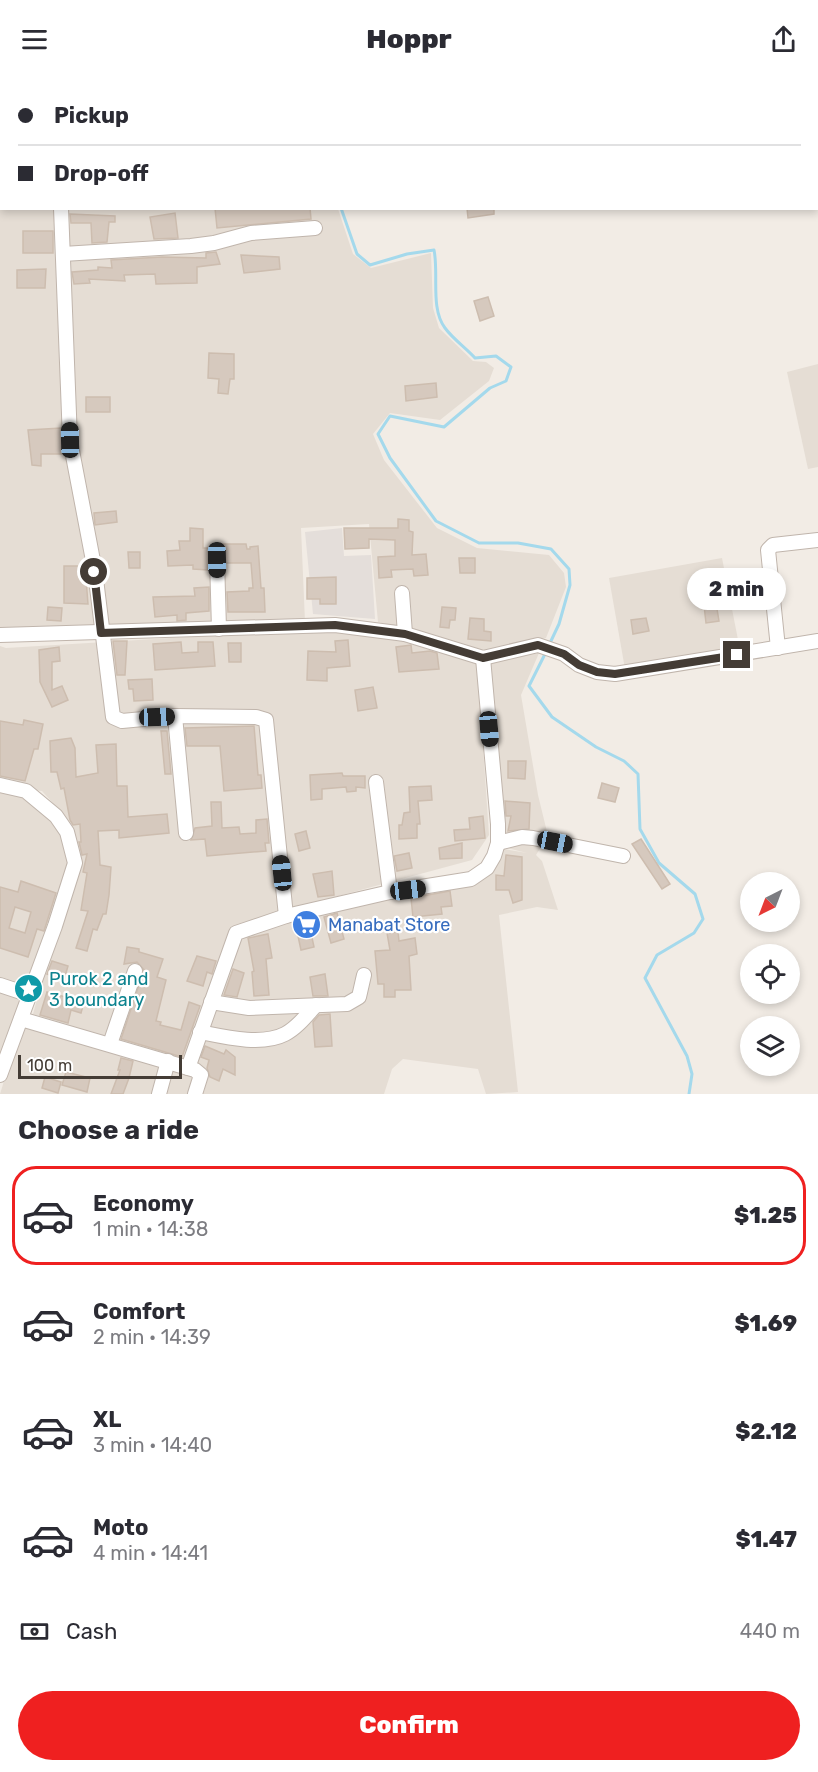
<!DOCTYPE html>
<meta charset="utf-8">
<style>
:root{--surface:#fff;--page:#f2f2f3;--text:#2b2b33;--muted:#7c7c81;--line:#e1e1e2;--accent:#ef2020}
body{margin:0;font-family:Rubik,sans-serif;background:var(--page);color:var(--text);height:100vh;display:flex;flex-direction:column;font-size:22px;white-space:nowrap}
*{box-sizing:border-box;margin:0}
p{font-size:20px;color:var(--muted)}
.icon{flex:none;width:33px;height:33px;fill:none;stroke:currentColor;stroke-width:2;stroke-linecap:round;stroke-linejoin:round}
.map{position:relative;height:1016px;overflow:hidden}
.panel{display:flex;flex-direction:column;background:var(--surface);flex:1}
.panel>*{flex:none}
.hud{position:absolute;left:0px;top:0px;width:819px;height:132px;box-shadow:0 3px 9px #0003;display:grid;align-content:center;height:132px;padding:0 18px;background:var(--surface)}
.needle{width:39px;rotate:222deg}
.tools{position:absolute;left:740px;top:794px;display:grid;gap:12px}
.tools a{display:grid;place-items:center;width:60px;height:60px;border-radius:50%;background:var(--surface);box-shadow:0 3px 9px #0003;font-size:30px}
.scale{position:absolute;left:18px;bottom:15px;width:164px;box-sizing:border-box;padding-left:6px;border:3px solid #443c35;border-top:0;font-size:16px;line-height:21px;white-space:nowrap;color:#443c35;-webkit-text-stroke:4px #fff;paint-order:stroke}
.end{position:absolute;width:27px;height:27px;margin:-14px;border:8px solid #443c35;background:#fff;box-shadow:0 0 0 3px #fff}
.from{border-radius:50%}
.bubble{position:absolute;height:42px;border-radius:21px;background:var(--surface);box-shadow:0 3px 9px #0003;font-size:20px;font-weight:800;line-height:42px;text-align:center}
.car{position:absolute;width:18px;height:36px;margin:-18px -9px;border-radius:8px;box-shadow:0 0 4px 2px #0007;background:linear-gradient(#222 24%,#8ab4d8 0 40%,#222 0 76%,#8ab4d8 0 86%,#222 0)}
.hud b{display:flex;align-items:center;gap:21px;height:57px;font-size:22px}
.hud b+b{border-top:2px solid var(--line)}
.hud i{width:15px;height:15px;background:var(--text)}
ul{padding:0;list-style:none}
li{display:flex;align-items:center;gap:18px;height:99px;margin:0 12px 9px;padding:0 6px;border:3px solid transparent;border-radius:24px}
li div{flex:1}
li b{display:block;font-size:22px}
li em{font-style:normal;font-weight:800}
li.active{border-color:var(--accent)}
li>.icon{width:54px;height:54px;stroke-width:1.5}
h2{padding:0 18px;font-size:27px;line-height:72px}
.pay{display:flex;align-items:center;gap:15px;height:66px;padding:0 18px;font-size:22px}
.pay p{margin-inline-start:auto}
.primary-button{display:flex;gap:12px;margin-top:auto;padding:12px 18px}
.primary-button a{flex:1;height:69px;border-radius:36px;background:var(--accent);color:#fff;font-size:24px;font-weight:800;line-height:69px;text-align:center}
header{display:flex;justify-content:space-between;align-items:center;height:78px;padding:0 18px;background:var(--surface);font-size:27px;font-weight:800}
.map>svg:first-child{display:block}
.residential{fill:#e5ddd4}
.industrial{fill:#e4deda}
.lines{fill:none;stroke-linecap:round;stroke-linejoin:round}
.stream{stroke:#a4d9ec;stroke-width:3}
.canal{stroke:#a4d9ec;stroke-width:12}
.building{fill:#d6c9be;stroke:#cdbdaf;stroke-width:1.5;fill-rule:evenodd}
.minor-casing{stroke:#c0b5ac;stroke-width:16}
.minor{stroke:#fff;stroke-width:14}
.route{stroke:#443c35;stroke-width:8}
.labels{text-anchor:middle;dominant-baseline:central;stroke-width:4.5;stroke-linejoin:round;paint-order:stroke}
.shop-label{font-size:18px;fill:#366cbe;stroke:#fff;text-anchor:start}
.culture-label{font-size:18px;fill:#0d838f;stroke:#fff;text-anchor:start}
</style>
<header><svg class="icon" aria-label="menu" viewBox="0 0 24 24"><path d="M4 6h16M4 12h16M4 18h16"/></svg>Hoppr<svg class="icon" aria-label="share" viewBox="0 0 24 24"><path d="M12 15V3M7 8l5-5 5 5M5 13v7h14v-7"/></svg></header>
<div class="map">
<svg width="818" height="1016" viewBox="0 0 818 1016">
<rect width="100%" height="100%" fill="#f2ece5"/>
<g class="residential">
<path d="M0 0 242 1 2 2V130L338 131 353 176 371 190 431 175 433 230 439 250 473 283 486 284 494 290 489 303 440 342 390 335 373 356 384 382 437 450 477 470 549 477 564 495 566 509 546 560 484 572 378 544 369 446 301 450 305 544 0 558Z"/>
<path d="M818 286V389L808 391 787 294Z"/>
<path d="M722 480 740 572 625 591 609 500Z"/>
<path d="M377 554 477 580 489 757 472 782 279 834 230 853 185 988 33 936 60 839 79 786 68 742 42 713 0 709V568L6 570 237 556Z"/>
<path d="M539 575 521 617 538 717 548 758 536 777 542 783 558 832 537 829 499 837 518 1014 486 1016 478 991 403 981 392 991 384 1016H203L205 1011 202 993 192 988 238 858 474 799 498 770 527 775 499 768 487 585Z"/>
<path d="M0 714 24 718 45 734 62 757 72 785 0 990Z"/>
<path d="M21 948 194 996 188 1016H0Z"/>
</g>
<path class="industrial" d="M342 450 344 478 371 477 375 541 313 536 305 454Z"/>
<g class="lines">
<g class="stream">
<path d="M244 0 245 2"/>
<path d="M341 130 357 176 370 187 407 176 434 172C439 196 430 230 445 250 453 261 466 270 475 280L496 278 511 289 506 303 490 310 444 349 390 338 378 356 390 380 436 443 479 465H518L551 471 569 491 570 507 559 546 550 565"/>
<path d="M546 574 529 608 552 639 596 669 624 683 638 696 640 751 659 785 695 816 703 841 694 855 657 877 645 900 687 978 692 996 689 1016"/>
</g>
<path class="canal" d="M818 123V124"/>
</g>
<g class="building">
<path d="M215 130H310L311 141 217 150Z"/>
<path d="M467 130H494V136L468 140Z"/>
<path d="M175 135 178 160 154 161 150 139Z"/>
<path d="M70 136 115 138V144H109L107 164 92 165 91 145H71Z"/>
<rect x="23" y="153" width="30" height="22"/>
<path d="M216 174 220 186 197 189V205L156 206 155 196 124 197 125 203 89 201 90 205 74 206 72 194 98 192V189L112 190 111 182 162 179 206 180V175Z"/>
<path d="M241 177 279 179 280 191 244 195Z"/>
<path d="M46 191 45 210H17V192Z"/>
<path d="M488 219 494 238 480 243 474 223Z"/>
<path d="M209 275 234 276V301H230L228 316 218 315 219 301 208 300Z"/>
<path d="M436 305 437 319 406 323 405 308Z"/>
<rect x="86" y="319" width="24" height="15"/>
<path d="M61 350 64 376H41V388L32 387 28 352Z"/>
<path d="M116 433 117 444 95 447 94 435Z"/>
<path d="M398 441 409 442V453L413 454 412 477 426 476 428 497 414 498 413 491 391 492 392 499 379 500 378 479 395 478V462L369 461V470L345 471 344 450H398Z"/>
<path d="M190 450 203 451V470H222V466H246L247 471H250V469L258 468 261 510H264L265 534H228L227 514 249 513V510H253L251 485H226L224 476 216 472 209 477 208 492 193 491V487L168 488 167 473 180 472 179 463H190Z"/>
<path d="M128 474H140V490H129Z"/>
<path d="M459 480H475V495H460Z"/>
<path d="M64 488H85L88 526 64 525Z"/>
<path d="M336 499V526H320V521H307V500Z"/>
<path d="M209 509V533L186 535V542L177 543V537L155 539 153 519 195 518 194 510Z"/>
<path d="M716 525 719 543 706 545 704 527Z"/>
<path d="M48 529 62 530 61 543 47 542Z"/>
<path d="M442 529 456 530 455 542H450L449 550 440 549Z"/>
<path d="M470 540 484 541V553L491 554V563L468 561Z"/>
<path d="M646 540 649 553 633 556 631 542Z"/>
<path d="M348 562 350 588 327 590V603L307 602 308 573 336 574 335 563Z"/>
<path d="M113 563H127L125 597H117Z"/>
<path d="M181 564 182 575 198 574V564H213L215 588 155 592 153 566Z"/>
<path d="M228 565H241V584H229Z"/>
<path d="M411 567 412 575 430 573 437 575 439 591 399 594 396 569Z"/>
<path d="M59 569 60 583 52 584V612L62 608 68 622 52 629 40 604 39 572Z"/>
<path d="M152 601 153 622 134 623 133 611H129L128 602Z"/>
<path d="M373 609 377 630 358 633 355 612Z"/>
<path d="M24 642 43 646 38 671H34L25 703 0 698V643L23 647Z"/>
<path d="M254 648 258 697H261L262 710 224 713 220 668H187L185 650Z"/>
<path d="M161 653H167L171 696H165Z"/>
<path d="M71 660 75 670 76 699 98 695 96 667 116 666 117 708H127L128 739 167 736 169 755 119 760V752L98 753 100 787 111 789 109 817 106 836H103L97 852 93 851 87 873 76 870 88 833 81 832 87 795 83 794 87 776 82 777 79 764H81L80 746 73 747 70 742 64 710 61 711 57 694H51L50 663Z"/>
<path d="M508 683H526L525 701 508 700Z"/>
<path d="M342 695 343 698H365V710L356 709V713L347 714 346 709 322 711V721L311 722 310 697Z"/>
<path d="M602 705 619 710 615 724 598 720Z"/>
<path d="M431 708 432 722 418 723 420 746H417V760L399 761V747H402L404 735 410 734 409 709Z"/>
<path d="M505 723 530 725 529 751 508 753 511 738H506Z"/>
<path d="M211 724H221L222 750 239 749 240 756 256 755V742L267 741 269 765H265L266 773 207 778 205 761 191 762 195 750 212 748Z"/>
<path d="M483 738 485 760 455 763 454 752 470 751 469 740Z"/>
<path d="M306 753 310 770 299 773 295 756Z"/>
<path d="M641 761 670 806 662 811 632 766Z"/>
<path d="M462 765V780L440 781 439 770Z"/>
<path d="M409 775 412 790 397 793 394 778Z"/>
<path d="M506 777 522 779V822L513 825 509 812H496V797L504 798Z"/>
<path d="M332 793 334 817 318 819 313 796Z"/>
<path d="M21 803 56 815 44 853 37 851 28 879 0 870V809L18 814ZM15 829 31 834 25 855 9 850Z"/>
<path d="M450 813 452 828 441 829 442 836 413 839 411 820Z"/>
<path d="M337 835 344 861 331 865 324 839Z"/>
<path d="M398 854 399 863 415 860 417 876 409 878 411 912H395V919H384V906H378L375 873 390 872 387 855Z"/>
<path d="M311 855 314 869 301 872 298 858Z"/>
<path d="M268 856 272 880 266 881 269 917 254 918 252 894 254 893 248 860Z"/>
<path d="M127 869 139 871V874L163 881 157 899 166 902 156 943 161 944 160 947 181 952 189 924 200 928 182 979 121 961 144 892 137 884 124 886Z"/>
<path d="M197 878 216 883 212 896 207 894 203 908 187 903Z"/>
<path d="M52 883 68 888 64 902 47 896Z"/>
<path d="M233 891 244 895 237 919 224 917Z"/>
<path d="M325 896 328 918H313L310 899Z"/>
<path d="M47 914 84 924 81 935 71 932 68 945 40 937Z"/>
<path d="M330 936 332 968 315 969 313 944 319 937Z"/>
<path d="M205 968 224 976 226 972 235 979V997L223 991 219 1003 210 999 207 990 209 982 201 979Z"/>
<path d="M121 980 133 983 129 1000 123 1016H111L120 992H118Z"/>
<path d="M66 994 90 1000 87 1014 62 1007Z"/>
<path d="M45 999 61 1004 58 1015 42 1010Z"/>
</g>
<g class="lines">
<defs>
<g id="minor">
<path d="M776 0 777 2"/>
<path d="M818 109V110"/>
<path d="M61 130 70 362 95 493 113 639 122 643 175 638 256 639 266 642 286 838"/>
<path d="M63 176 191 168 214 165 251 155 315 150"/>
<path d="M217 481 219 551"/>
<path d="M402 515 405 556"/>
<path d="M0 557 335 547 405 556 483 580 538 567 564 576 579 587 597 594 615 596 818 563"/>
<path d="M778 570 768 472 773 467 818 462"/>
<path d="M175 638 186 755"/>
<path d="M376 704 390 814"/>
<path d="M0 707 26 713 56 738 67 754 75 785 55 848 0 997"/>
<path d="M498 765 522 759 533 760 623 778"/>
<path d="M0 907 30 917"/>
<path d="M211 924 249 930 347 926 359 919 364 897"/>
<path d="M21 941 195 992 201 997 195 1016"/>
<path d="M200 954C225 959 262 968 285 956 297 950 307 937 316 927"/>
<path d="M110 966 135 893"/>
<path d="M188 990 236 855 286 838 390 814 471 801 487 790 494 778 498 765V746L483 580"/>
<path d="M159 1016 168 983"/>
</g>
</defs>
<use href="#minor" class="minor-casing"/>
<use href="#minor" class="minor"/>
</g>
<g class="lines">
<path class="route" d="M94 494 101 555 335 547 405 556 483 580 538 567 564 576 579 587 597 594 615 596 737 577"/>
</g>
<defs>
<symbol id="supermarket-disc" viewBox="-11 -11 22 22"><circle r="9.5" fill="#3f7fe0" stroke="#fff"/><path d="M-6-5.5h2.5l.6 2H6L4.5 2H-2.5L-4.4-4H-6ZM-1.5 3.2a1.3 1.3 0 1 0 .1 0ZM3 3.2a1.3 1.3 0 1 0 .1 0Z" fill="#fff"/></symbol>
<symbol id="sight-disc" viewBox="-11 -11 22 22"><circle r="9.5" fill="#0f9aa8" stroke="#fff"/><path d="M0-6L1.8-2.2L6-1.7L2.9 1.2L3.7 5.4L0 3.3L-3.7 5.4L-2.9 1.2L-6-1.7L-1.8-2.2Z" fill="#fff"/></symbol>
</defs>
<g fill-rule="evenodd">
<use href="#supermarket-disc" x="290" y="830" width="33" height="33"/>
<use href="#sight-disc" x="12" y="894" width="33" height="33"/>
</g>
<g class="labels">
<g class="shop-label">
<text x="328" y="847">Manabat Store</text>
</g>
<g class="culture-label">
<text x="49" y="901">Purok 2 and<tspan x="49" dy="21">3 boundary</tspan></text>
</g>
</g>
</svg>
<div class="tools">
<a><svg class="needle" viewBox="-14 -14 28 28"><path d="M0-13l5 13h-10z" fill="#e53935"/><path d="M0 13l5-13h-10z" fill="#7c7c81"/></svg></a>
<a><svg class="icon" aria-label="locate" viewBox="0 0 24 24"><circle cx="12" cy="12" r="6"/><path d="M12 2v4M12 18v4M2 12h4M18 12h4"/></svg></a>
<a><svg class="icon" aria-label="layers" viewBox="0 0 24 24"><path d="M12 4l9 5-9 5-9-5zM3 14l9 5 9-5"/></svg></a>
</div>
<div class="scale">100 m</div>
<i class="end from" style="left:94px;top:494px"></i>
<i class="end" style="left:737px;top:577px"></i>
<div class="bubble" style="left:687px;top:490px;width:99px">2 min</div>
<i class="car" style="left:70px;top:362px;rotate:359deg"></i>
<i class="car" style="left:217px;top:482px;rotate:179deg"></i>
<i class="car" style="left:157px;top:639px;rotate:88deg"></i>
<i class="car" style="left:489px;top:651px;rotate:175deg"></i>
<i class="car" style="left:555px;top:764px;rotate:101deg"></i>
<i class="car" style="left:282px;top:795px;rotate:354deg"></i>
<i class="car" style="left:408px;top:812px;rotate:83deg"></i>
<div class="hud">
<b><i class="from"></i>Pickup</b>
<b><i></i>Drop-off</b>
</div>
</div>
<section class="panel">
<h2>Choose a ride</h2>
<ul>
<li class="active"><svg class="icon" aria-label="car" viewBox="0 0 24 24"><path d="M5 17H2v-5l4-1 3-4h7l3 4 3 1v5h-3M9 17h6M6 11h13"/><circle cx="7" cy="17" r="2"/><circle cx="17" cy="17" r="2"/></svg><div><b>Economy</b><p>1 min · 14:38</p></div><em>$1.25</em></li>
<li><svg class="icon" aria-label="car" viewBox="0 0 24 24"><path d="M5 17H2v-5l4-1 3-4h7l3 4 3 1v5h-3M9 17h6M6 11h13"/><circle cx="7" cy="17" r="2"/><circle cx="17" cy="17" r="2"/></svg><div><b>Comfort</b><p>2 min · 14:39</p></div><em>$1.69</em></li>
<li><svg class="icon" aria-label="car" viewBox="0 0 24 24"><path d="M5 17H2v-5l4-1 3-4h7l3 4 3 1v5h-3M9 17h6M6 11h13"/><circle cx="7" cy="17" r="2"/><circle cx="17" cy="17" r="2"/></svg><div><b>XL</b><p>3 min · 14:40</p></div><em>$2.12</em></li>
<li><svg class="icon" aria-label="car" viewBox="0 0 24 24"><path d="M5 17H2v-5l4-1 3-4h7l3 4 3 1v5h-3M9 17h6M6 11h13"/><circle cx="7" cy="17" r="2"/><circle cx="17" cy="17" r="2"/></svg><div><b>Moto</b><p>4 min · 14:41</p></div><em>$1.47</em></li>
</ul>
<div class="pay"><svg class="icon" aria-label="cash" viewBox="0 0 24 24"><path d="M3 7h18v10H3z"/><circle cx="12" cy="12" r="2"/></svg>Cash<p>440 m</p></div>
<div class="primary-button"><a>Confirm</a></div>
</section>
